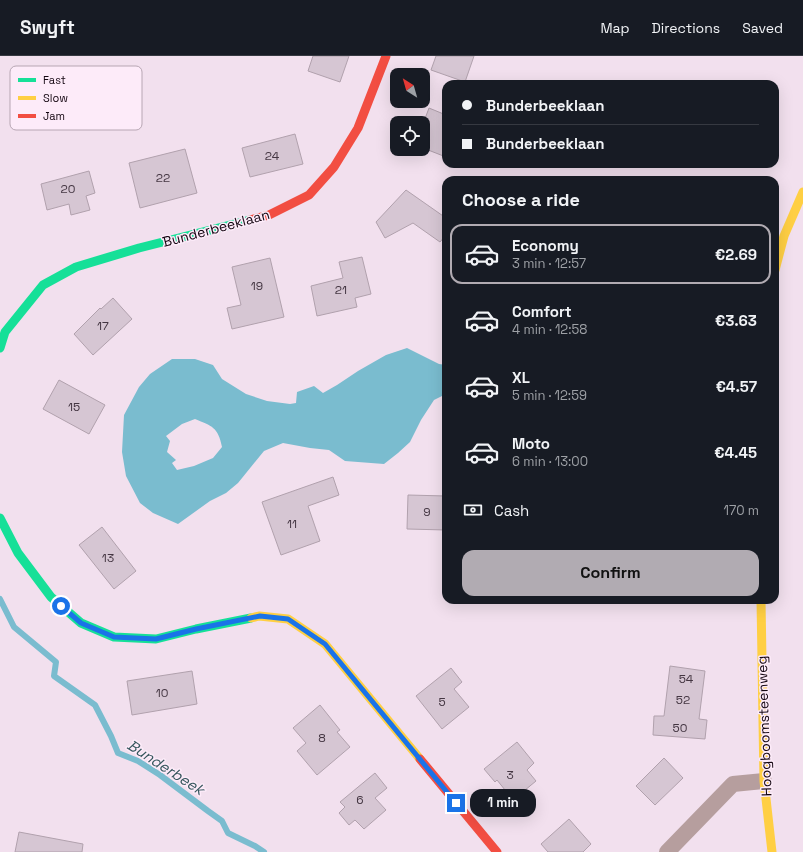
<!DOCTYPE html>
<meta charset="utf-8">
<style>
:root{--surface:#171b24;--page:#242831;--text:#f1f3f6;--muted:#9ea1a6;--line:#363941;--accent:#b1abb2}
body{margin:0;font-family:"Space Grotesk",sans-serif;background:var(--page);color:var(--text);height:100vh;display:flex;flex-direction:column;font-size:15px;white-space:nowrap}
*{box-sizing:border-box;margin:0}
p{font-size:13px;color:var(--muted)}
.icon{flex:none;width:22px;height:22px;fill:none;stroke:currentColor;stroke-width:2;stroke-linecap:round;stroke-linejoin:round}
.map{position:relative;flex:1;overflow:hidden}
.details{position:absolute;left:442px;top:120px;width:337px;height:428px;display:flex;flex-direction:column;background:var(--surface);border-radius:12px;box-shadow:0 4px 16px #0002}
.details>*{flex:none}
.top-card{position:absolute;left:442px;top:24px;width:337px;height:88px;border-radius:12px;box-shadow:0 4px 16px #0002;display:grid;align-content:center;height:88px;padding:0 20px;background:var(--surface)}
.needle{width:26px;rotate:323deg}
.controls{position:absolute;left:390px;top:12px;display:grid;gap:8px}
.controls a{display:grid;place-items:center;width:40px;height:40px;border-radius:8px;background:var(--surface);box-shadow:0 4px 16px #0002;font-size:20px}
.end{position:absolute;width:18px;height:18px;margin:-9px;border:5px solid #1a73e8;background:#fff;box-shadow:0 0 0 2px #fff}
.from{border-radius:50%}
.bubble{position:absolute;height:28px;border-radius:12px;background:var(--surface);box-shadow:0 4px 16px #0002;font-size:13px;font-weight:600;line-height:28px;text-align:center}
.top-card b{display:flex;align-items:center;gap:14px;height:38px;font-size:15px}
.top-card b+b{border-top:1px solid var(--line)}
.top-card i{width:10px;height:10px;background:var(--text)}
ul{padding:0;list-style:none}
li{display:flex;align-items:center;gap:12px;height:60px;margin:0 8px 6px;padding:0 12px;border:2px solid transparent;border-radius:12px}
li div{flex:1}
li b{display:block;font-size:15px}
li em{font-style:normal;font-weight:600}
li.current{border-color:var(--accent)}
li>.icon{width:36px;height:36px;stroke-width:1.5}
h2{padding:0 20px;font-size:18px;line-height:48px}
.pay{display:flex;align-items:center;gap:10px;height:44px;padding:0 20px;font-size:15px}
.pay p{margin-inline-start:auto}
.primary-button{display:flex;gap:8px;margin-top:auto;padding:8px 20px}
.primary-button a{flex:1;height:46px;border-radius:12px;background:var(--accent);color:#111;font-size:16px;font-weight:600;line-height:46px;text-align:center}
header{display:flex;align-items:center;gap:24px;box-sizing:border-box;height:56px;padding:0 20px;background:var(--surface);border-bottom:1px solid var(--line)}
header strong{font-size:19px}
nav{display:flex;gap:22px;margin-inline-start:auto;font-size:14px}
.map>svg:first-child{display:block}
.water{fill:#7abccf;fill-rule:evenodd}
.lines{fill:none;stroke-linecap:round;stroke-linejoin:round}
.stream{stroke:#7abccf;stroke-width:6}
.building{fill:#d6c6d3;stroke:#b1a1ad}
.street{stroke:#b69e9e;stroke-width:16}
.fast{stroke:#16e098;stroke-width:9}
.slow{stroke:#ffcf43;stroke-width:9}
.jam{stroke:#f24e42;stroke-width:9}
.route{stroke:#1a73e8;stroke-width:5}
.labels{text-anchor:middle;dominant-baseline:central;stroke-width:3;stroke-linejoin:round;paint-order:stroke}
.number-label{font-size:12px;fill:#443642}
.street-label{font-size:14px;fill:#140611;stroke:#fdebf9}
.water-label{font-size:15px;font-style:italic;fill:#37575e;stroke:#fdebf9}
.key{fill:#fdebf9;stroke:#b7a6b3;stroke-width:1}
.key-label{font-size:11px;fill:#140611}
</style>
<header>
<strong>Swyft</strong>
<nav><a>Map</a><a>Directions</a><a>Saved</a></nav>
</header>
<div class="map">
<svg width="803" height="796" viewBox="0 0 803 796">
<rect width="100%" height="100%" fill="#f2e0ee"/>
<path class="water" d="M407 292 439 308 446 309V338L434 344 421 364 410 386 398 397 384 408 345 405 329 394 310 392 283 387 264 395 238 427 226 437 210 445 178 468 153 457 140 447 126 420 122 396 124 359 139 331 150 318 172 303H195L213 309 222 323 246 338 267 345 290 348 296 347 297 336 314 330 323 337 337 329 358 315 386 299ZM195 363C212 370 218 371 222 391L213 402 194 410 177 414 172 407 176 404 167 396 170 385 166 380 182 368Z"/>
<g class="lines">
<path class="stream" d="M0 543 14 571 56 606 54 620 95 649 111 680 118 697 138 705 160 719 208 755 222 765 228 777 255 790 264 796"/>
</g>
<g class="building">
<path d="M313 0H349L340 26 308 15Z"/>
<path d="M436 0H474L465 26 431 14Z"/>
<path d="M429 52 446 59V101L423 92V68Z"/>
<path d="M295 78 303 108 250 121 242 92Z"/>
<path d="M185 93 197 137 140 152 129 107Z"/>
<path d="M89 115 95 137 86 140 90 154 71 159 69 148 47 154 41 128Z"/>
<path d="M406 134 446 162V179L440 186 413 167 385 182 376 166Z"/>
<path d="M362 201 371 238 355 242 357 251 317 260 311 230 343 222 339 206Z"/>
<path d="M270 202 284 261 232 273 227 252 241 249 232 211Z"/>
<path d="M113 242 132 263 93 299 74 278 100 252 101 253Z"/>
<path d="M59 324 105 349 89 378 43 353Z"/>
<path d="M333 421 339 439 308 450 320 485 281 499 262 446Z"/>
<path d="M408 439 446 440V474L407 473Z"/>
<path d="M102 471 136 515 114 533 79 489Z"/>
<path d="M670 610 705 615 699 663 707 664 705 683 653 679 654 660H664Z"/>
<path d="M451 612 462 626 454 633 469 651 442 673 416 640Z"/>
<path d="M192 615 197 648 132 659 127 625Z"/>
<path d="M320 649 340 674 337 676 350 691 317 719 297 695 306 687 293 672Z"/>
<path d="M517 686 534 707 527 714 536 725 513 744 497 724 495 726 484 713Z"/>
<path d="M664 702 683 722 655 749 636 730Z"/>
<path d="M375 717 387 732 375 742 386 754 364 773 355 764 349 769 339 757 345 751 340 746Z"/>
<path d="M569 763 591 788 583 796H548L541 788Z"/>
<path d="M19 776 83 788 82 796H15Z"/>
</g>
<g class="lines">
<path class="street" d="M667 796 733 728 764 725"/>
<g class="fast">
<path d="M0 292 5 276 43 229 76 211 139 192 250 164"/>
<path d="M0 462 18 497 51 541 81 567 114 581 156 583 196 573 251 562"/>
</g>
<g class="slow">
<path d="M775 214 784 180 803 136"/>
<path d="M761 544 764 725 772 796"/>
<path d="M251 562 259 560 288 563 325 588 420 703"/>
</g>
<g class="jam">
<path d="M250 164 269 159 309 139 334 111 358 72 386 0"/>
<path d="M420 703 497 796"/>
</g>
</g>
<g class="lines">
<path class="route" d="M61 550 81 567 114 581 156 583 196 573 260 560 288 563 325 588 456 747"/>
</g>
<g class="labels">
<g class="number-label">
<text x="272" y="100">24</text>
<text x="163" y="122">22</text>
<text x="68" y="133">20</text>
<text x="257" y="230">19</text>
<text x="341" y="234">21</text>
<text x="103" y="270">17</text>
<text x="74" y="351">15</text>
<text x="427" y="456">9</text>
<text x="292" y="468">11</text>
<text x="108" y="502">13</text>
<text x="686" y="623">54</text>
<text x="162" y="637">10</text>
<text x="683" y="644">52</text>
<text x="442" y="646">5</text>
<text x="680" y="672">50</text>
<text x="322" y="682">8</text>
<text x="510" y="719">3</text>
<text x="360" y="744">6</text>
</g>
<g class="street-label">
<text transform="translate(216 172) rotate(-15)">Bunderbeeklaan</text>
<text transform="translate(764 670) rotate(-92)">Hoogboomsteenweg</text>
</g>
<g class="water-label">
<text transform="translate(166 711) rotate(33)">Bunderbeek</text>
</g>
</g>
<rect x="10" y="10" width="132" height="64" rx="6" class="key"/>
<rect x="18" y="22" width="18" height="4" fill="#16e098"/>
<rect x="18" y="40" width="18" height="4" fill="#ffcf43"/>
<rect x="18" y="58" width="18" height="4" fill="#f24e42"/>
<g class="key-label">
<text x="43" y="28">Fast</text>
<text x="43" y="46">Slow</text>
<text x="43" y="64">Jam</text>
</g>
</svg>
<div class="controls">
<a><svg class="needle" viewBox="-14 -14 28 28"><path d="M0-13l5 13h-10z" fill="#e53935"/><path d="M0 13l5-13h-10z" fill="#9ea1a6"/></svg></a>
<a><svg class="icon" aria-label="locate" viewBox="0 0 24 24"><circle cx="12" cy="12" r="6"/><path d="M12 2v4M12 18v4M2 12h4M18 12h4"/></svg></a>
</div>
<i class="end from" style="left:61px;top:550px"></i>
<i class="end" style="left:456px;top:747px"></i>
<div class="bubble" style="left:470px;top:733px;width:66px">1 min</div>
<div class="top-card">
<b><i class="from"></i>Bunderbeeklaan</b>
<b><i></i>Bunderbeeklaan</b>
</div>
<section class="details">
<h2>Choose a ride</h2>
<ul>
<li class="current"><svg class="icon" aria-label="car" viewBox="0 0 24 24"><path d="M5 17H2v-5l4-1 3-4h7l3 4 3 1v5h-3M9 17h6M6 11h13"/><circle cx="7" cy="17" r="2"/><circle cx="17" cy="17" r="2"/></svg><div><b>Economy</b><p>3 min · 12:57</p></div><em>€2.69</em></li>
<li><svg class="icon" aria-label="car" viewBox="0 0 24 24"><path d="M5 17H2v-5l4-1 3-4h7l3 4 3 1v5h-3M9 17h6M6 11h13"/><circle cx="7" cy="17" r="2"/><circle cx="17" cy="17" r="2"/></svg><div><b>Comfort</b><p>4 min · 12:58</p></div><em>€3.63</em></li>
<li><svg class="icon" aria-label="car" viewBox="0 0 24 24"><path d="M5 17H2v-5l4-1 3-4h7l3 4 3 1v5h-3M9 17h6M6 11h13"/><circle cx="7" cy="17" r="2"/><circle cx="17" cy="17" r="2"/></svg><div><b>XL</b><p>5 min · 12:59</p></div><em>€4.57</em></li>
<li><svg class="icon" aria-label="car" viewBox="0 0 24 24"><path d="M5 17H2v-5l4-1 3-4h7l3 4 3 1v5h-3M9 17h6M6 11h13"/><circle cx="7" cy="17" r="2"/><circle cx="17" cy="17" r="2"/></svg><div><b>Moto</b><p>6 min · 13:00</p></div><em>€4.45</em></li>
</ul>
<div class="pay"><svg class="icon" aria-label="cash" viewBox="0 0 24 24"><path d="M3 7h18v10H3z"/><circle cx="12" cy="12" r="2"/></svg>Cash<p>170 m</p></div>
<div class="primary-button"><a>Confirm</a></div>
</section>
</div>
